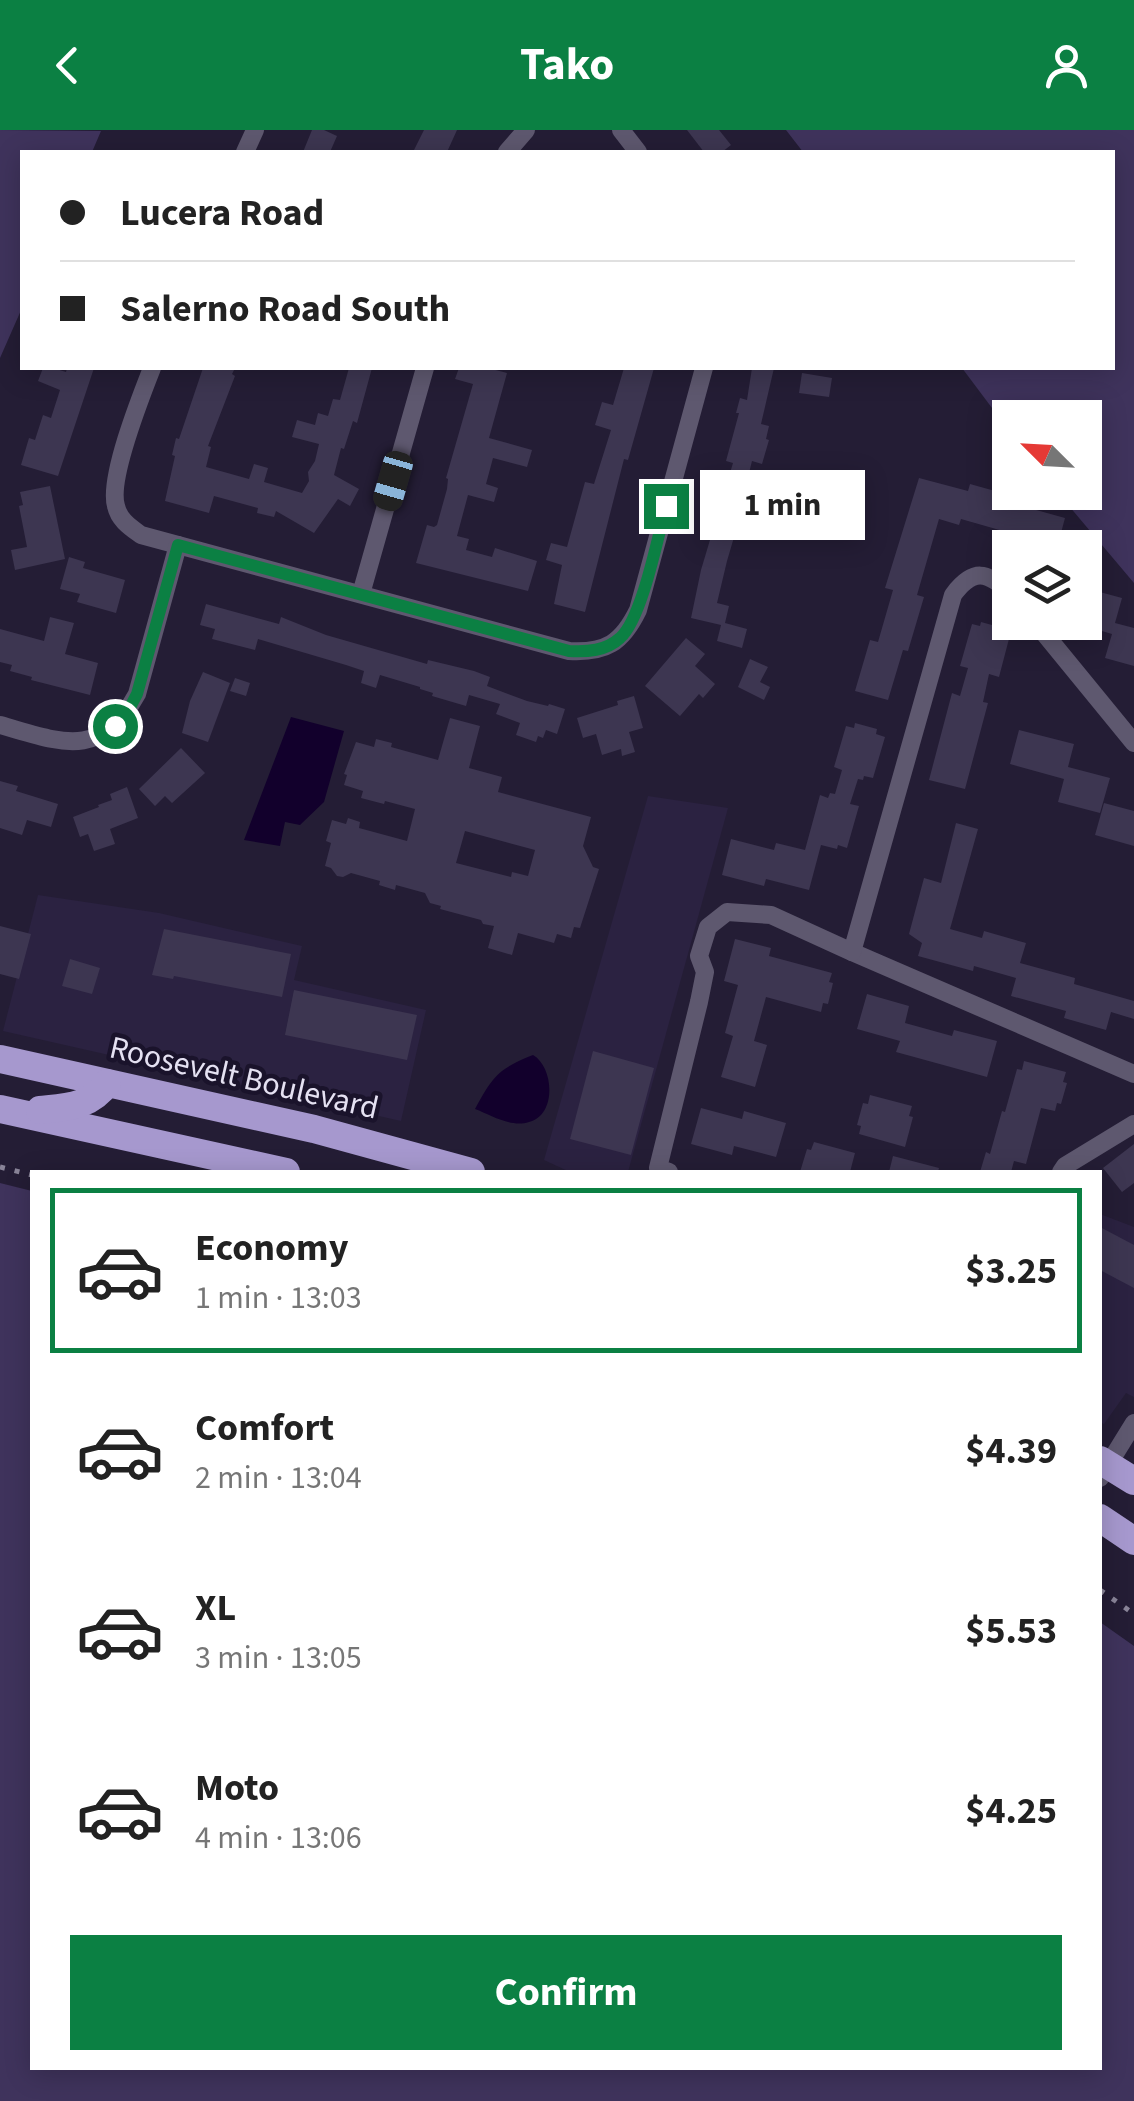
<!DOCTYPE html>
<meta charset="utf-8">
<style>
:root{--surface:#fff;--page:#f6f6f6;--text:#222;--muted:#767676;--line:#e0e0e0;--accent:#0b8043}
body{margin:0;font-family:"Source Sans 3",sans-serif;background:var(--page);color:var(--text);height:100vh;display:flex;flex-direction:column;font-size:38px;white-space:nowrap}
*{box-sizing:border-box;margin:0}
p{font-size:32px;color:var(--muted)}
.icon{flex:none;width:55px;height:55px;fill:none;stroke:currentColor;stroke-width:2;stroke-linecap:round;stroke-linejoin:round}
.map{position:relative;flex:1;overflow:hidden}
.side{position:absolute;left:30px;top:1040px;width:1072px;height:900px;display:flex;flex-direction:column;background:var(--surface);border-radius:0px;box-shadow:0 5px 25px #0003}
.side>*{flex:none}
.guide{position:absolute;left:20px;top:20px;width:1095px;height:220px;border-radius:0px;box-shadow:0 5px 25px #0003;display:grid;align-content:center;height:220px;padding:0 40px;background:var(--surface)}
.needle{width:65px;rotate:294deg}
.buttons{position:absolute;left:992px;top:270px;display:grid;gap:20px}
.buttons a{display:grid;place-items:center;width:110px;height:110px;border-radius:0px;background:var(--surface);box-shadow:0 5px 25px #0003;font-size:50px}
.end{position:absolute;width:45px;height:45px;margin:-22px;border:12px solid #0b8043;background:#fff;box-shadow:0 0 0 5px #fff}
.from{border-radius:50%}
.bubble{position:absolute;height:70px;border-radius:0px;background:var(--surface);box-shadow:0 5px 25px #0003;font-size:32px;font-weight:700;line-height:70px;text-align:center}
.car{position:absolute;width:30px;height:60px;margin:-30px -15px;border-radius:12px;box-shadow:0 0 8px 2px #0007;background:linear-gradient(#222 24%,#8ab4d8 0 40%,#222 0 76%,#8ab4d8 0 86%,#222 0)}
.guide b{display:flex;align-items:center;gap:35px;height:95px;font-size:38px}
.guide b+b{border-top:2px solid var(--line)}
.guide i{width:25px;height:25px;background:var(--text)}
ul{padding:18px 0 0;list-style:none}
li{display:flex;align-items:center;gap:30px;height:165px;margin:0 20px 15px;padding:0 20px;border:5px solid transparent;border-radius:0px}
li div{flex:1}
li b{display:block;font-size:38px}
li em{font-style:normal;font-weight:700}
li.selected{border-color:var(--accent)}
li>.icon{width:90px;height:90px;stroke-width:1.5}
.action{display:flex;gap:20px;margin-top:auto;padding:20px 40px}
.action a{flex:1;height:115px;border-radius:0px;background:var(--accent);color:#fff;font-size:40px;font-weight:700;line-height:115px;text-align:center}
header{display:flex;justify-content:space-between;align-items:center;height:130px;padding:0 40px;background:var(--accent);color:#fff;font-size:45px;font-weight:700}
.map>svg:first-child{display:block}
.built{fill:#2b2241}
.green{fill:#3f335c}
.water{fill:#12002c}
.building{fill:#3d3651;fill-rule:evenodd}
.lines{fill:none;stroke-linecap:round;stroke-linejoin:round}
.minor{stroke:#5e586f;stroke-width:18}
.trunk{stroke:#a698ce;stroke-width:28}
.rail{stroke:#898498;stroke-width:5;stroke-dasharray:5 10;stroke-linecap:butt}
.route{stroke:#0b8043;stroke-width:12}
.labels{text-anchor:middle;dominant-baseline:central;stroke-width:9;stroke-linejoin:round;paint-order:stroke}
.street-label{font-size:32px;fill:#e5e1f2;stroke:#1a132b}
</style>
<header><svg class="icon" aria-label="back" viewBox="0 0 24 24"><path d="M15 5l-7 7 7 7"/></svg>Tako<svg class="icon" aria-label="person" viewBox="0 0 24 24"><circle cx="12" cy="8" r="4"/><path d="M4 21q1-7 8-7t8 7"/></svg></header>
<div class="map">
<svg width="1134" height="1971" viewBox="0 0 1134 1971">
<rect width="100%" height="100%" fill="#241d35"/>
<g class="built">
<path d="M648 666 728 678 628 1042H570L544 1030Z"/>
<path d="M38 765 159 783 302 816 294 850 426 880 401 991 3 901Z"/>
<path d="M1100 1084 1134 1097V1267L1126 1263 1104 1294 1100 1292Z"/>
</g>
<g class="green">
<path d="M0 0 101 1 92 22H22V178L0 228Z"/>
<path d="M786 0H1134V453L1058 363 1085 362V288H1010V302L962 238H1112V22H803Z"/>
<path d="M0 1053 32 1061V1938H1100V1492L1134 1516V1971H0Z"/>
</g>
<g class="water">
<path d="M291 587 344 601 324 672 300 695 285 692 280 716 244 710Z"/>
<path d="M533 925C554 937 557 985 529 992 511 998 491 985 475 979 493 946 498 939 533 925Z"/>
</g>
<g class="building">
<path d="M312 0H324L337 6 330 22H303Z"/>
<path d="M424 0H457L447 22H413Z"/>
<path d="M687 0H719L731 15 722 22H704Z"/>
<path d="M43 238H53L66 242 67 238H94L58 346 21 335 29 308 35 310 43 285 51 288 60 260 38 251Z"/>
<path d="M203 238H235L232 244 235 246 208 316 211 317 206 337 249 349 254 334 268 338 264 352 302 363 309 351 308 342 315 331 319 314 292 307 297 290 315 295 318 283 328 286 333 269 340 270 349 238H372L357 293 353 291 344 319 341 318 334 345 359 359 350 376 338 369 314 403 276 381 274 387 257 383 258 378 214 366 209 383 165 371 175 326 172 325 176 308 179 309Z"/>
<path d="M459 238H488L507 243 489 308 532 320 527 337 493 328 486 354 498 358 494 372 468 365 457 406 469 409 466 420 492 427 495 418 537 431 528 461 416 433 427 395 434 397 437 395 447 359 448 349 446 348 473 254 455 249Z"/>
<path d="M624 238H654L628 330 624 329 585 482 554 474 562 435 546 430 551 413 567 417 585 352 594 354 611 300 595 295 602 272 613 275Z"/>
<path d="M752 238H774L761 294 769 296 766 309 769 310 762 334 752 331 745 359H748L747 363 779 372 770 406 737 397 727 431 717 473 729 476 725 493 747 499 742 518 717 511 721 495 691 488 701 440 733 333 726 331 739 283H736L740 268 747 270Z"/>
<path d="M802 243 832 248 829 267 799 263Z"/>
<path d="M919 348 968 361 970 354 1013 366 1011 373 1065 388 1057 418H1040L1001 407 1003 401 961 389 959 395 939 389 917 465 924 467 908 521 903 520 888 570 855 561 870 510 878 512 893 460 885 458Z"/>
<path d="M50 356 65 429 15 440 11 420 27 417 19 376 23 375 20 362Z"/>
<path d="M69 427 85 432 83 438 125 450 116 483 77 472 80 464 60 459Z"/>
<path d="M1085 458 1122 468 1115 493 1134 498V536L1105 528 1112 504 1085 496Z"/>
<path d="M206 474 279 494 281 487 326 505 427 534 428 530 474 541 490 547 487 556 527 571 548 576 549 574 565 579 557 604 546 600 543 608 538 606 536 612 516 605 520 593 496 584 500 574 469 565 466 576 432 566 433 563 420 559V557L380 545 376 558 361 553 364 541 346 535 258 509 255 520 212 509 215 499 200 495Z"/>
<path d="M50 487 74 493 65 524 98 533 90 565 31 550 32 547 10 541 12 535 0 532V499L44 511Z"/>
<path d="M981 492 1003 498 1001 503 1010 505 999 547 989 544 983 572 988 573 965 659 929 650 952 563 960 566 968 538 960 536 972 494 980 496Z"/>
<path d="M686 508 705 524 695 536 715 554 703 568 699 564 680 586 645 556Z"/>
<path d="M750 529 768 537 760 552 770 557 764 570 738 557Z"/>
<path d="M203 542 230 553 208 612 182 603 190 571Z"/>
<path d="M235 548 250 553 246 566 230 561Z"/>
<path d="M634 566 643 598 629 602 635 622 622 626 621 619 602 625 596 604 583 608 577 588 618 575 617 571Z"/>
<path d="M450 588 480 596 469 638 502 647 498 662 591 687 583 716 593 737 599 739 580 798 574 797 571 808 557 804 554 813 518 803 512 825 488 818 494 796 483 794 481 790 440 779 441 776 430 773 425 763 396 755 395 760 379 755 380 751 351 743 343 747 337 746 331 738 325 736 331 713 326 711 332 690 346 694 348 688 360 692 359 698 407 711 415 679 385 671 384 674 361 668 363 661 344 655 347 645 344 644 356 612 374 617 376 609 392 613 391 617 438 630ZM465 701 535 720 528 746 512 742 511 747 456 733Z"/>
<path d="M855 593 877 599 876 604 885 607 873 648 864 646 863 650 858 649 850 674 859 676 847 718 838 715 837 719 821 715 809 760 766 749 764 756 722 745 731 709 774 720 776 713 805 720 820 665 828 668 830 663 835 664 842 640 834 637 846 596 854 598Z"/>
<path d="M1019 600 1074 614 1068 637 1110 648 1100 683 1058 672 1064 649 1010 634Z"/>
<path d="M181 618 205 643 172 673 165 666 155 676 139 659Z"/>
<path d="M0 651 18 656 16 661 58 674 51 697 27 690 22 705 0 698Z"/>
<path d="M127 657 138 688 110 699 115 714 94 721 88 704 80 707 73 687 99 677 98 675 112 670 110 664Z"/>
<path d="M1104 673 1134 681V716L1095 705Z"/>
<path d="M956 693 978 699 950 799 982 808 984 801 1026 813 1020 833 1075 848 1074 854 1134 871V889L1111 882 1106 900 1064 888 1066 881 1011 866 1016 848 974 836 973 841 918 826 922 813 909 804 924 748 941 753Z"/>
<path d="M0 796 31 804 19 849 0 844Z"/>
<path d="M164 799 291 824 282 867 174 846 173 849 152 845Z"/>
<path d="M735 809 771 818 769 826 832 843 829 852 833 853 828 874 823 873 821 882 766 867 754 911 767 915 755 957 721 947 733 906 725 903 738 855 724 851Z"/>
<path d="M70 829 100 838 92 864 62 856Z"/>
<path d="M294 860 417 885 407 930 285 905Z"/>
<path d="M867 864 909 876 905 893 952 906 954 900 997 911 987 947 896 922 900 911 857 899Z"/>
<path d="M593 921 654 938 631 1025 570 1009Z"/>
<path d="M1024 931 1066 942 1063 952 1067 953 1061 974 1057 973 1055 981 1041 978 1026 1034 1014 1031 1011 1042H980L986 1022 990 1024 1002 981 1005 982 1017 939 1022 940Z"/>
<path d="M870 965 912 976 909 986 913 987 905 1017 859 1004 861 996 857 995 863 973 868 974Z"/>
<path d="M701 978 742 989 744 981 786 993 776 1027 734 1016 732 1025 691 1014Z"/>
<path d="M814 1012 855 1023 850 1042H800L807 1019 811 1020Z"/>
<path d="M1134 1014V1053L1122 1062 1103 1038Z"/>
<path d="M893 1026 939 1038 938 1042H889Z"/>
<path d="M1100 1097 1134 1115V1158L1100 1140Z"/>
</g>
<g class="lines">
<g class="minor">
<path d="M621 0 638 22"/>
<path d="M245 22 255 0"/>
<path d="M507 22 526 0"/>
<path d="M152 238C141 266 108 349 116 376 119 390 130 397 141 405L569 521C606 523 622 513 638 480L704 238"/>
<path d="M361 464 425 238"/>
<path d="M1035 492 1134 613"/>
<path d="M0 595C61 612 100 631 137 564L178 415"/>
<path d="M852 822 1134 944"/>
<path d="M669 1042 658 1038 699 872 705 842 699 826 708 797 727 782 771 785 852 822 953 465C973 438 987 441 1010 463"/>
<path d="M1061 1042 1065 1036 1134 994"/>
<path d="M1100 1348 1134 1293"/>
</g>
<g class="trunk">
<path d="M0 929 314 999 471 1042"/>
<path d="M0 979 286 1042"/>
<path d="M40 980C67 977 90 977 107 953"/>
<path d="M1100 1330 1134 1351"/>
<path d="M1100 1388 1134 1411"/>
</g>
<g class="rail">
<path d="M0 1037 32 1045"/>
<path d="M1100 1460 1134 1484"/>
</g>
</g>
<g class="lines">
<path class="route" d="M115 596 127 583 137 564 178 415 569 521C587 522 606 521 620 508 642 489 658 406 666 376"/>
</g>
<g class="labels">
<g class="street-label">
<text transform="translate(244 948) rotate(13)">Roosevelt Boulevard</text>
</g>
</g>
</svg>
<div class="buttons">
<a><svg class="needle" viewBox="-14 -14 28 28"><path d="M0-13l5 13h-10z" fill="#e53935"/><path d="M0 13l5-13h-10z" fill="#767676"/></svg></a>
<a><svg class="icon" aria-label="layers" viewBox="0 0 24 24"><path d="M12 4l9 5-9 5-9-5zM3 14l9 5 9-5"/></svg></a>
</div>
<i class="end from" style="left:115px;top:596px"></i>
<i class="end" style="left:666px;top:376px"></i>
<div class="bubble" style="left:700px;top:340px;width:165px">1 min</div>
<i class="car" style="left:393px;top:351px;rotate:196deg"></i>
<div class="guide">
<b><i class="from"></i>Lucera Road</b>
<b><i></i>Salerno Road South</b>
</div>
<section class="side">
<ul>
<li class="selected"><svg class="icon" aria-label="car" viewBox="0 0 24 24"><path d="M5 17H2v-5l4-1 3-4h7l3 4 3 1v5h-3M9 17h6M6 11h13"/><circle cx="7" cy="17" r="2"/><circle cx="17" cy="17" r="2"/></svg><div><b>Economy</b><p>1 min · 13:03</p></div><em>$3.25</em></li>
<li><svg class="icon" aria-label="car" viewBox="0 0 24 24"><path d="M5 17H2v-5l4-1 3-4h7l3 4 3 1v5h-3M9 17h6M6 11h13"/><circle cx="7" cy="17" r="2"/><circle cx="17" cy="17" r="2"/></svg><div><b>Comfort</b><p>2 min · 13:04</p></div><em>$4.39</em></li>
<li><svg class="icon" aria-label="car" viewBox="0 0 24 24"><path d="M5 17H2v-5l4-1 3-4h7l3 4 3 1v5h-3M9 17h6M6 11h13"/><circle cx="7" cy="17" r="2"/><circle cx="17" cy="17" r="2"/></svg><div><b>XL</b><p>3 min · 13:05</p></div><em>$5.53</em></li>
<li><svg class="icon" aria-label="car" viewBox="0 0 24 24"><path d="M5 17H2v-5l4-1 3-4h7l3 4 3 1v5h-3M9 17h6M6 11h13"/><circle cx="7" cy="17" r="2"/><circle cx="17" cy="17" r="2"/></svg><div><b>Moto</b><p>4 min · 13:06</p></div><em>$4.25</em></li>
</ul>
<div class="action"><a>Confirm</a></div>
</section>
</div>
